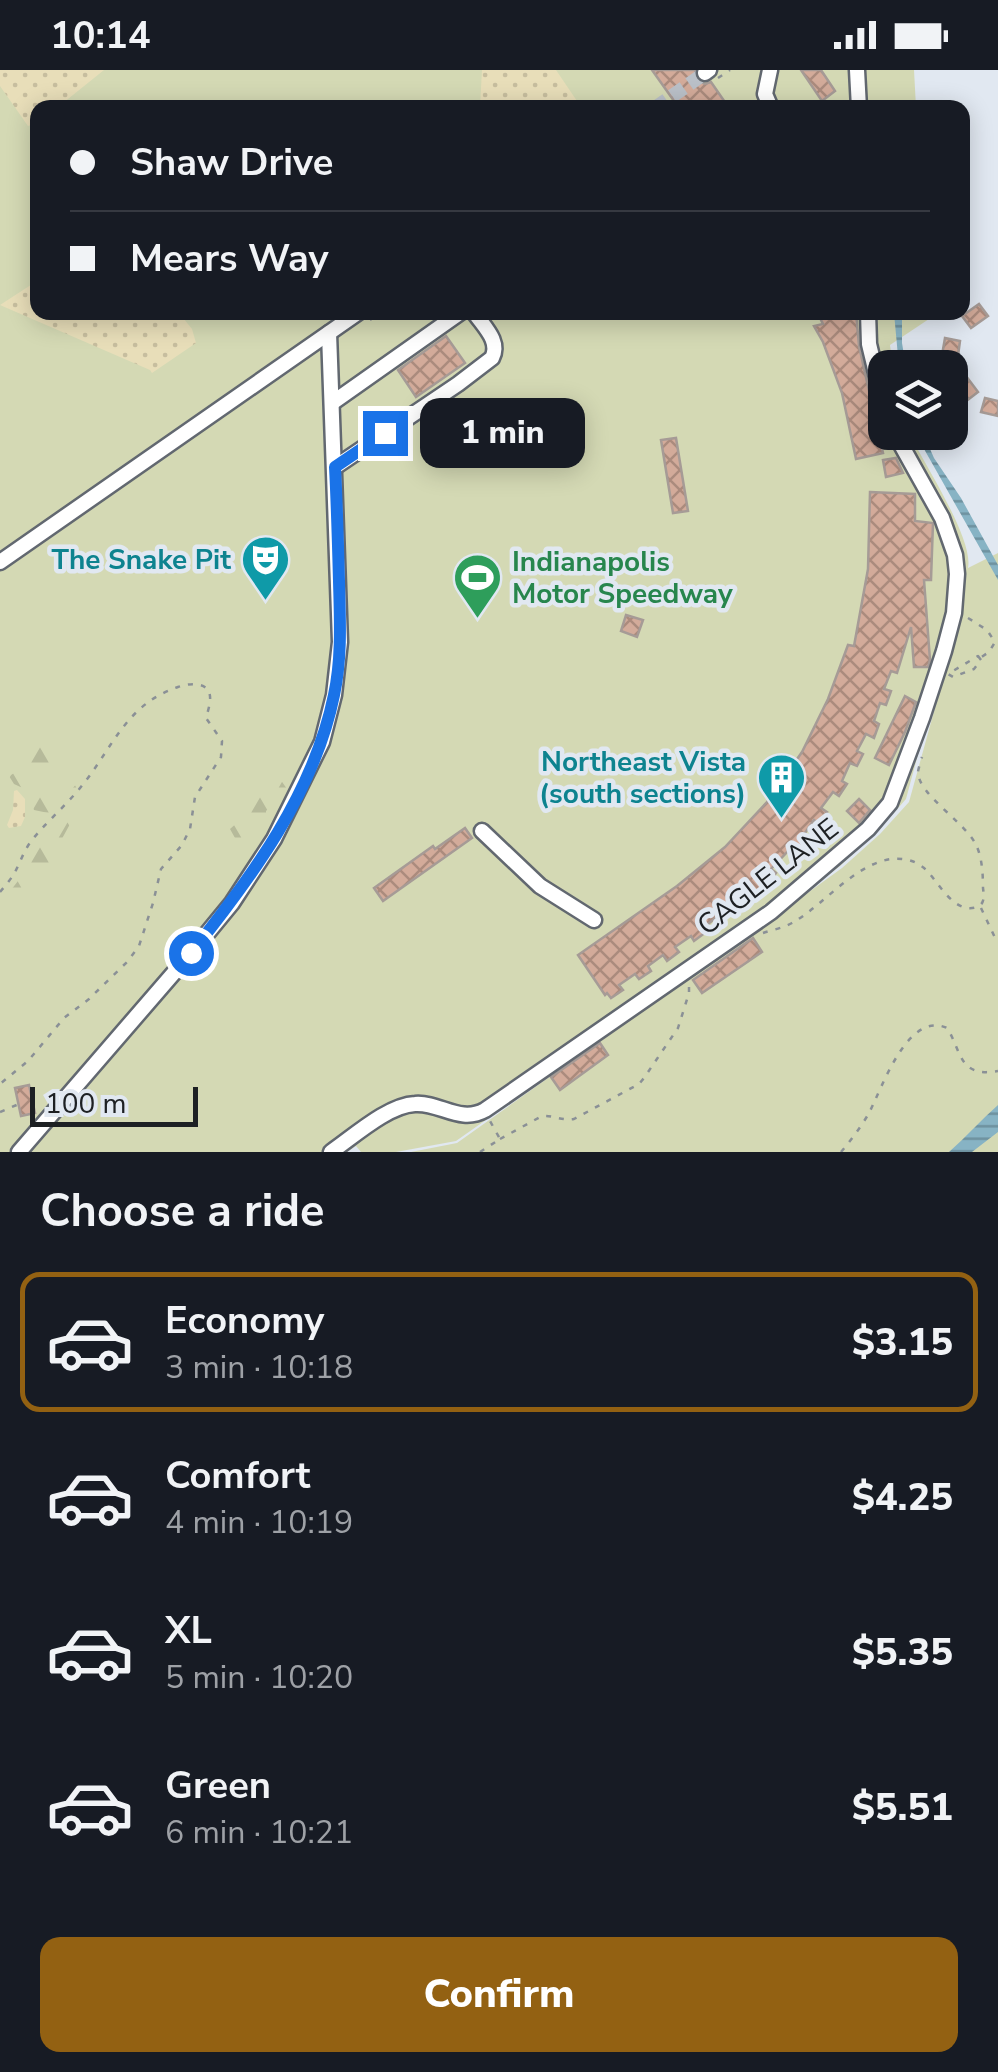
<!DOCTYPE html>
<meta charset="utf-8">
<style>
:root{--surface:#171b24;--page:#20242c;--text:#f1f3f6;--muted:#9ea1a6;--line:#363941;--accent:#936112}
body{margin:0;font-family:"Nunito Sans",sans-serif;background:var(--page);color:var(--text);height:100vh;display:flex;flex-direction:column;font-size:38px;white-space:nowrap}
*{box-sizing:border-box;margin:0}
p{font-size:32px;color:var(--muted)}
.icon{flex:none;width:55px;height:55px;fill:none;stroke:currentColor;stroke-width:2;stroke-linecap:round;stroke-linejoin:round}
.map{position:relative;height:1082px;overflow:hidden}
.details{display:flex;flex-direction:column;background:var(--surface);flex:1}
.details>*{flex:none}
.banner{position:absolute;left:30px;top:30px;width:940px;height:220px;border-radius:20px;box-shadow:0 5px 25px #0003;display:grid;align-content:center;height:220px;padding:0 40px;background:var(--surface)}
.controls{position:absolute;left:868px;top:280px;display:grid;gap:20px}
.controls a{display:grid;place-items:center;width:100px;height:100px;border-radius:20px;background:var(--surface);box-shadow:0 5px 25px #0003;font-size:50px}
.scale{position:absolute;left:30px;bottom:25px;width:168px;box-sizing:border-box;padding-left:10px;border:5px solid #1d2023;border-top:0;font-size:28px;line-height:35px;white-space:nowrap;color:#1d2023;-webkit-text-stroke:8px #e1e8f1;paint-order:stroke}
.end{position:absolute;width:45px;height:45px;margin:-22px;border:12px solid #1a73e8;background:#fff;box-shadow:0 0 0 5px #fff}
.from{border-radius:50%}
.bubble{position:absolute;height:70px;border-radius:20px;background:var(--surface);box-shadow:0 5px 25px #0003;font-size:32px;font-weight:800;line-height:70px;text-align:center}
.banner b{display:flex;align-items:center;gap:35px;height:95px;font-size:38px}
.banner b+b{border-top:2px solid var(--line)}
.banner i{width:25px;height:25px;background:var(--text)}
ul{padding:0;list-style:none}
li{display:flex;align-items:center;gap:30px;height:140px;margin:0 20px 15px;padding:0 20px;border:5px solid transparent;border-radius:20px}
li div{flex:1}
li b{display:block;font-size:38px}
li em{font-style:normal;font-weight:800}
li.active{border-color:var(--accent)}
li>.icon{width:90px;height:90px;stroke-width:1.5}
h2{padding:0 40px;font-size:45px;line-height:120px}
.action{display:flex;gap:20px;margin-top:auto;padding:20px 40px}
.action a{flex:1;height:115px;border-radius:20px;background:var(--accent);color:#fff;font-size:40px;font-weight:800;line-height:115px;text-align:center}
.status{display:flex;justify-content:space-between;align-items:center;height:70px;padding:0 50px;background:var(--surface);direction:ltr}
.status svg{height:28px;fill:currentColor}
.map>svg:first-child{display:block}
.green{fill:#d4d9b4;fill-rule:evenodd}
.forest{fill:url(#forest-firs)}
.sand{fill:url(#sand-dots)}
.water{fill:url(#water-rules)}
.building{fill:url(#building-cross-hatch);stroke:#a69b96;stroke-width:2.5}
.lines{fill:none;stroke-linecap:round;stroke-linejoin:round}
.minor-tunnel{stroke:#bac0c8;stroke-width:14;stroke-dasharray:14 7;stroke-linecap:butt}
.minor-casing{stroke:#626870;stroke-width:19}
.path{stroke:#8a9096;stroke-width:2.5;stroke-dasharray:5 8;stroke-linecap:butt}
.minor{stroke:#fff;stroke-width:14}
.route{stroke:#1a73e8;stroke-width:12}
.labels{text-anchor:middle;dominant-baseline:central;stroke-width:9;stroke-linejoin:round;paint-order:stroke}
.culture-label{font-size:28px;font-weight:bold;fill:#0d838f;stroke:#e1e8f1;text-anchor:end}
.leisure-label{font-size:28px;font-weight:bold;fill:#27864d;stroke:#e1e8f1;text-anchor:start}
.street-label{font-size:28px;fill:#1d2023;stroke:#e1e8f1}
</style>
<div class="status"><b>10:14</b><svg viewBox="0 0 49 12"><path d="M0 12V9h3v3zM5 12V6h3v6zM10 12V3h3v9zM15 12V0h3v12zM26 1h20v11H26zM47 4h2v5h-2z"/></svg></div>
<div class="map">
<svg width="998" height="1082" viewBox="0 0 998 1082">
<defs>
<pattern id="forest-firs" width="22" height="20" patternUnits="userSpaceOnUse" patternTransform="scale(2.5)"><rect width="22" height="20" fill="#d4d9b4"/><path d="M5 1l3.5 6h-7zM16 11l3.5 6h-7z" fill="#b6ba9a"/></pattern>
<pattern id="sand-dots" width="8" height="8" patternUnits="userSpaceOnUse" patternTransform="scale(2.5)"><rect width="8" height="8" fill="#e8deb9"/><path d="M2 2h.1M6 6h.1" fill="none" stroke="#c7be9f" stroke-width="1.8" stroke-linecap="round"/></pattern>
<pattern id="water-rules" width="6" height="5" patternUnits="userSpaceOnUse" patternTransform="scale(2.5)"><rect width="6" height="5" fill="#87b3c4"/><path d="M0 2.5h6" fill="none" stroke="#6e919f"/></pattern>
<pattern id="building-cross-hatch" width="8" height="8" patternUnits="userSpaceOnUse" patternTransform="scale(2.5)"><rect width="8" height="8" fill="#d3ab9a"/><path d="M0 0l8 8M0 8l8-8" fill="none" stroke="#ab8b7d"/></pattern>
</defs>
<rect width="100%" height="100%" fill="#e1e8f1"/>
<path class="green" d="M0 0H914L916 37 38 38V242L929 243V249L890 275 893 297 885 298V362L909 363C923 392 974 469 968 498L998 483V1082H411L457 1073 747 866 456 1071 396 1082H361L356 1076 347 1082H0ZM967 502 946 598 909 732 880 764 842 798 758 859 840 796 877 762 906 729Z"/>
<g class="forest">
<path d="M47 670 55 712 61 732 78 712 88 721 28 831 0 854V827L11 820 28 798 30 775 58 745 34 740 27 720 14 714 9 706 25 697 33 675Z"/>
<path d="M278 706 287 719 266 741V758L254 775 235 768 230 759 239 751 241 732 262 720Z"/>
</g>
<g class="sand">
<path d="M0 0H104L58 37 38 38 37 53 28 56 0 16Z"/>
<path d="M482 0H556L581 37H480Z"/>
<path d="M37 211 38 242 179 243 192 259 196 273 152 303 150 300 0 235Z"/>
<path d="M17 720 25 729V747L21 756 9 758 7 755 13 740 14 721Z"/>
</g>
<g class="water">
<path d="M894 243H902V273L906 297H899Z"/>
<path d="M915 363H923L934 388 961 428 998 495V510Z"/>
<path d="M998 1035V1062L972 1082H949C966 1067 981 1050 998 1035Z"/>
</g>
<g class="building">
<path d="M652 0H695L697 10 705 14 711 12 729 38H679Z"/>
<path d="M801 0H821L835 21 822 31Z"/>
<path d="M979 234 988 246 971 258 962 246Z"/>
<path d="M817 242H856L859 276 883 383 856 389 842 323 823 272 814 256 823 254Z"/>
<path d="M446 266 465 293 416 327 398 300Z"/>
<path d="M945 268 960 271 957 293 941 291Z"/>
<path d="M966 306 978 322 965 332 953 316Z"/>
<path d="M985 328 998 331V346L981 342Z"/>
<path d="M676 368 688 441 673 443 661 370Z"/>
<path d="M896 388 903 403 886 407 883 390Z"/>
<path d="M870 422 915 424V451L933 453 931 510H924L930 590 928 597H914L911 557 897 603 891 601 884 619 891 621 886 635 880 633 874 651 879 654 874 668 866 664 857 681 863 684 857 696 850 693 842 711 847 714 839 726 833 722 821 738 827 742 819 754 814 750 802 767 807 771 797 782 792 777 771 799 776 803 767 814 749 829 741 827 730 836 733 841 722 851 718 846 703 858 706 862 694 871 691 866 675 877 679 882 667 891 663 885 648 896 651 901 639 909 635 904 619 915 623 920 611 928 607 923 605 925 578 885 677 816 725 777 767 732 802 682 828 629 848 575 854 576 868 499Z"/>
<path d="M626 545 643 550 637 567 621 561Z"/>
<path d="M905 626 916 632 905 662 889 695 875 688Z"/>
<path d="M859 729 870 740 859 753 847 741Z"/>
<path d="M465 758 472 768 383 831 374 818 433 776 435 779Z"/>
<path d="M753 868 762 882 702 923 693 910Z"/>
<path d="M600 973 608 985 560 1020 551 1007Z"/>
<path d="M29 1015 35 1043 21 1046 15 1018Z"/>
</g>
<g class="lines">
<path class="minor-tunnel" d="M655 38 705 3"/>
<defs>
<g id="minor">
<path d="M770 0 765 24 771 38"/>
<path d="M857 0 859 38"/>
<path d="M705 3 709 0"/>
<path d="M868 242 869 274 885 341"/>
<path d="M332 333 461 242"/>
<path d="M335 397 458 314 492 288C501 271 483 256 474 242"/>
<path d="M0 492 359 242"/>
<path d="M482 761 540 816 594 850"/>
<path d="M19 1082 191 883 232 833 274 769 322 672 334 625 340 572 329 263"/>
<path d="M331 1082C353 1067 388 1035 415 1034 440 1032 460 1054 485 1040L771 842 868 759 890 733 922 648 944 581 954 543 957 504 955 485 942 448 894 362"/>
</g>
</defs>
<use href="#minor" class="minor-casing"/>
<g class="path">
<path d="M718 8 730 0"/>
<path d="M370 250 381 242"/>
<path d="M968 548 987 560 995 572 989 582 980 588"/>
<path d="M978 586 981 590 974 599 953 607 948 604Z"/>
<path d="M0 822C5 816 10 810 14 804 20 793 24 780 32 770 48 750 68 734 84 713 114 675 127 634 178 617 184 615 193 613 200 615 216 619 209 637 206 648L222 671 221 687 195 727 190 759 182 775 161 799 153 833 139 876 127 892 89 929 64 948 28 991 0 1014"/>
<path d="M981 838 997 872"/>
<path d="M763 863C772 860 783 858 792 853 825 835 862 784 903 789 911 790 918 793 924 798 938 810 953 845 977 837 985 834 984 826 983 818 983 804 982 785 975 773 963 751 918 724 918 702 918 700 921 690 922 687"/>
<path d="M0 1042 19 1034"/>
<path d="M500 1069 542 1046C553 1045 562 1051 574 1049L639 1014 644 1008 678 958 689 923V916"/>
<path d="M480 1082 500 1069 490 1051"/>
<path d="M841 1082C851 1070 861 1057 869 1043 882 1018 908 940 947 958 962 981 958 1008 998 1001"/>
</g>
<use href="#minor" class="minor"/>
</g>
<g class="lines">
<path class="route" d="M191 883C252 807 314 723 334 625 342 588 340 550 339 511 338 473 337 435 335 397L385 363"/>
</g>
<defs>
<symbol id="theatre-pin" viewBox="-11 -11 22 30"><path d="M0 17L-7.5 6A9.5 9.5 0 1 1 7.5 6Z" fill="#0f9aa8" stroke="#e1e8f1"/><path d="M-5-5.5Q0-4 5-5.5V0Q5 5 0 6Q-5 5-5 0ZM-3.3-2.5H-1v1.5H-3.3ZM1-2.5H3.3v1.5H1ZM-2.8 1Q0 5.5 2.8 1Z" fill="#fff"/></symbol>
<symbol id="stadium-pin" viewBox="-11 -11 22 30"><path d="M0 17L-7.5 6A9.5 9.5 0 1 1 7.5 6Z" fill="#2e9e5b" stroke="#e1e8f1"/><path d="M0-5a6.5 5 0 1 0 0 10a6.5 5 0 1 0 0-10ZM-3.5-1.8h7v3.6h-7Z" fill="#fff"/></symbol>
<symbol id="building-pin" viewBox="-11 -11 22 30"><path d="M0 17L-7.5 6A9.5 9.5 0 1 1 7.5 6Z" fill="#0f9aa8" stroke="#e1e8f1"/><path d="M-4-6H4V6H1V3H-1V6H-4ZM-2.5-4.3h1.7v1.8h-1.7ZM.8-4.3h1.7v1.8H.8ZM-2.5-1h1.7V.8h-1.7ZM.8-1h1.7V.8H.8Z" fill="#fff"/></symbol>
</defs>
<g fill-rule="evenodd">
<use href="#theatre-pin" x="238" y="462" width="55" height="75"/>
<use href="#stadium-pin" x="450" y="480" width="55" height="75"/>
<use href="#building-pin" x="754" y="680" width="55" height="75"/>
</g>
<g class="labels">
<g class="culture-label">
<text x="231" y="490">The Snake Pit</text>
<text x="746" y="692">Northeast Vista<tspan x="746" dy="32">(south sections)</tspan></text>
</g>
<g class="leisure-label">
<text x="512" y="492">Indianapolis<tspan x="512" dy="32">Motor Speedway</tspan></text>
</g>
<g class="street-label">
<text transform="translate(768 807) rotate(-38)">CAGLE LANE</text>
</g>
</g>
</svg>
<div class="controls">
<a><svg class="icon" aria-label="layers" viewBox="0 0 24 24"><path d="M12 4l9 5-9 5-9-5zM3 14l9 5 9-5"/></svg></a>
</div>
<div class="scale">100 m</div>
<i class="end from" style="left:191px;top:883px"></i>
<i class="end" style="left:385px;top:363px"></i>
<div class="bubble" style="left:420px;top:328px;width:165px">1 min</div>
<div class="banner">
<b><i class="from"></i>Shaw Drive</b>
<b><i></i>Mears Way</b>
</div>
</div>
<section class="details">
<h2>Choose a ride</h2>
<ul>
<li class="active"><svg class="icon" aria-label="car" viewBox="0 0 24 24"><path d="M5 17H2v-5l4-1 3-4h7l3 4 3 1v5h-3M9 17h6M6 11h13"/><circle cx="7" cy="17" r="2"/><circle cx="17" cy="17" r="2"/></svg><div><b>Economy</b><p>3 min · 10:18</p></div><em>$3.15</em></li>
<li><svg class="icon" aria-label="car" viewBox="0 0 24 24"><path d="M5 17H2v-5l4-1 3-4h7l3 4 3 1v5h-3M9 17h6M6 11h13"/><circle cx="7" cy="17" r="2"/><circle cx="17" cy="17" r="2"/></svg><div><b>Comfort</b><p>4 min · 10:19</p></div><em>$4.25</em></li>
<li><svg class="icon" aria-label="car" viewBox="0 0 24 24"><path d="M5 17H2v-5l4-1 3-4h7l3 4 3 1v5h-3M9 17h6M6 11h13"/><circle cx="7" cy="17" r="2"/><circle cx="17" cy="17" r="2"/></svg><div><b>XL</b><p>5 min · 10:20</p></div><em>$5.35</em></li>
<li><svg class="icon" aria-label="car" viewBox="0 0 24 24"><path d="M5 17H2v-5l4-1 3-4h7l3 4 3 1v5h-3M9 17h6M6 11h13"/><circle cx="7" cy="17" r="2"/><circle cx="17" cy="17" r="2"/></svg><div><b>Green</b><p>6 min · 10:21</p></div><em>$5.51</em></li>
</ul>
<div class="action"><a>Confirm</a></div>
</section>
